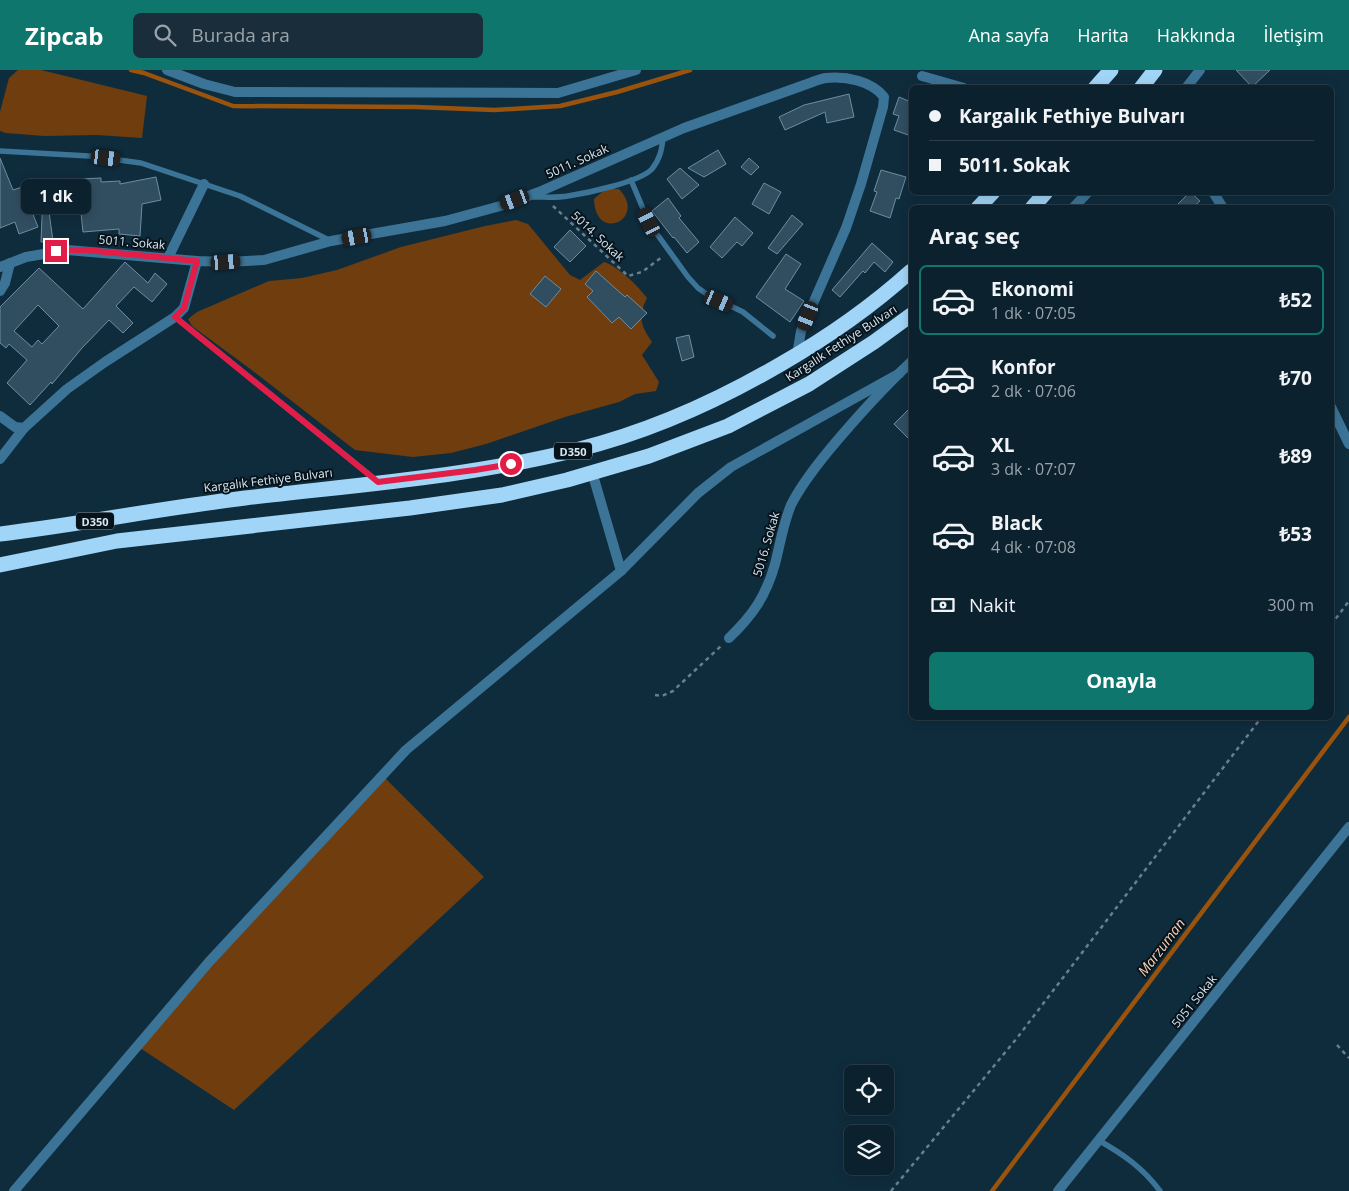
<!DOCTYPE html>
<html lang="tr">
<meta charset="utf-8">
<style>
:root{--surface:#0b212e;--page:#192e3a;--text:#f1f3f6;--muted:#9aa3aa;--line:#2b3e4a;--accent:#0f766e}
body{margin:0;font-family:"Open Sans",sans-serif;background:var(--page);color:var(--text);height:100vh;display:flex;flex-direction:column;font-size:19px;white-space:nowrap}
*{box-sizing:border-box;margin:0}
p{font-size:16px;color:var(--muted)}
.icon{flex:none;width:28px;height:28px;fill:none;stroke:currentColor;stroke-width:2;stroke-linecap:round;stroke-linejoin:round}
.map{position:relative;flex:1;overflow:hidden}
.details{position:absolute;left:909px;top:135px;width:425px;height:515px;display:flex;flex-direction:column;background:var(--surface);border-radius:8px;box-shadow:0 2px 12px #0003,0 0 0 1px var(--line)}
.details>*{flex:none}
.guide{position:absolute;left:909px;top:15px;width:425px;height:110px;border-radius:8px;box-shadow:0 2px 12px #0003,0 0 0 1px var(--line);display:grid;align-content:center;height:110px;padding:0 20px;background:var(--surface)}
.buttons{position:absolute;left:844px;top:995px;display:grid;gap:10px}
.buttons a{display:grid;place-items:center;width:50px;height:50px;border-radius:8px;background:var(--surface);box-shadow:0 2px 12px #0003,0 0 0 1px var(--line);font-size:25px}
.end{position:absolute;width:22px;height:22px;margin:-11px;border:6px solid #e11d48;background:#fff;box-shadow:0 0 0 2px #fff}
.from{border-radius:50%}
.bubble{position:absolute;height:35px;border-radius:8px;background:var(--surface);box-shadow:0 2px 12px #0003,0 0 0 1px var(--line);font-size:16px;font-weight:700;line-height:35px;text-align:center}
.car{position:absolute;width:15px;height:30px;margin:-15px -8px;border-radius:6px;box-shadow:0 0 4px 1px #0007;background:linear-gradient(#222 24%,#8ab4d8 0 40%,#222 0 76%,#8ab4d8 0 86%,#222 0)}
.guide b{display:flex;align-items:center;gap:18px;height:48px;font-size:19px}
.guide b+b{border-top:1px solid var(--line)}
.guide i{width:12px;height:12px;background:var(--text)}
ul{padding:0;list-style:none}
li{display:flex;align-items:center;gap:15px;height:70px;margin:0 10px 8px;padding:0 10px;border:2px solid transparent;border-radius:8px}
li div{flex:1}
li b{display:block;font-size:19px}
li em{font-style:normal;font-weight:700}
li.current{border-color:var(--accent)}
li>.icon{width:45px;height:45px;stroke-width:1.5}
h2{padding:0 20px;font-size:22px;line-height:60px}
.pay{display:flex;align-items:center;gap:12px;height:55px;padding:0 20px;font-size:19px}
.pay p{margin-inline-start:auto}
.primary-button{display:flex;gap:10px;margin-top:auto;padding:10px 20px}
.primary-button a{flex:1;height:58px;border-radius:8px;background:var(--accent);color:#fff;font-size:20px;font-weight:700;line-height:58px;text-align:center}
header{display:flex;align-items:center;gap:30px;box-sizing:border-box;height:70px;padding:0 25px;background:var(--accent);color:#fff}
header strong{font-size:24px}
nav{display:flex;gap:28px;margin-inline-start:auto;font-size:18px}
.search{width:350px;height:45px;background:var(--page);display:flex;align-items:center;gap:12px;box-sizing:border-box;padding:0 18px;border-radius:8px;color:var(--muted);font-size:19px}
.map>svg:first-child{display:block}
.green{fill:#703d0e}
.lines{fill:none;stroke-linecap:round;stroke-linejoin:round}
.stream{stroke:#99530d;stroke-width:4.5}
.building{fill:#314e61;stroke:#6d8da2;fill-rule:evenodd}
.path{stroke:#687f8e;stroke-width:2.5;stroke-dasharray:4 4;stroke-linecap:butt}
.lane{stroke:#3c7497;stroke-width:5.5}
.street{stroke:#3c7497;stroke-width:10}
.highway{stroke:#a1d5f7;stroke-width:15}
.route{stroke:#e11d48;stroke-width:6}
.labels{text-anchor:middle;dominant-baseline:central;stroke-width:4;stroke-linejoin:round;paint-order:stroke}
.shield{fill:#07131b;stroke:#98a7b2;stroke-width:1}
.shield-label{font-size:11px;font-weight:bold;fill:#d6e6f2}
.street-label{font-size:12px;fill:#d6e6f2;stroke:#07131b}
.water-label{font-size:14px;font-style:italic;fill:#f9d0b3;stroke:#07131b}
</style>
<header>
<strong>Zipcab</strong>
<div class="search"><svg class="icon" aria-label="search" viewBox="0 0 24 24"><circle cx="10" cy="10" r="6"/><path d="M15 15l6 6"/></svg>Burada ara</div>
<nav><a>Ana sayfa</a><a>Harita</a><a>Hakkında</a><a>İletişim</a></nav>
</header>
<div class="map">
<svg width="1349" height="1121" viewBox="0 0 1349 1121">
<rect width="100%" height="100%" fill="#0f2c3d"/>
<g class="green">
<path d="M18 0H41L147 26 142 68 97 65 44 66 6 63 0 61V42L9 8Z"/>
<path d="M610 119H619C648 149 595 174 594 129L602 122Z"/>
<path d="M516 150 528 154 570 205 580 210 604 192C618 196 639 217 647 228 638 246 640 255 652 272L642 285 659 312 656 321 635 324 619 332 565 347 486 374 451 383 413 387 355 380 249 298 192 256 188 249 197 242 269 211 302 208 337 200 401 177 485 156Z"/>
<path d="M383 706 484 807 234 1040 137 976Z"/>
</g>
<g class="lines">
<g class="stream">
<path d="M131 0 144 3 233 36 416 37 495 40 560 36 617 22 690 0"/>
<path d="M992 1121 1349 647"/>
</g>
</g>
<g class="building">
<path d="M1236 0H1270L1252 17Z"/>
<path d="M849 24 854 47 827 53 825 42 785 60 779 47 804 35Z"/>
<path d="M899 27 911 32V66L894 60 899 46 893 44Z"/>
<path d="M718 80 726 94 704 107 688 98Z"/>
<path d="M0 88 13 120 22 117 38 157 19 164 15 152 0 158Z"/>
<path d="M749 88 759 97 751 105 741 97Z"/>
<path d="M680 98 699 115 682 129 667 109Z"/>
<path d="M881 100 906 107 899 129 896 128 890 148 870 141 877 122 874 121Z"/>
<path d="M156 107 161 130 142 134 140 166 119 164V159L83 162 81 143 49 142 53 171 41 172 43 123 80 124 79 109 101 108V112L120 111V114Z"/>
<path d="M764 113 781 122 769 144 752 134Z"/>
<path d="M1190 122 1200 131 1192 138H1174Z"/>
<path d="M668 128 681 146 679 148 699 172 687 183 674 167 673 168 652 141Z"/>
<path d="M792 145 803 154 777 184 768 178Z"/>
<path d="M735 147 753 163 742 176 737 172 722 188 710 177Z"/>
<path d="M570 160 586 176 570 192 554 177Z"/>
<path d="M872 173 893 192 885 202 874 192 865 203 863 201 840 227 832 220Z"/>
<path d="M786 184 801 194 785 219 804 231 790 252 756 227Z"/>
<path d="M125 192 148 213 155 203 167 214 152 232 134 217 116 236 133 253 123 263 109 250 82 278 52 314 51 312 30 335 7 313 27 290 9 274 6 278 0 273V237L39 198 83 239ZM38 235 59 256 42 274 38 270 32 277 14 261Z"/>
<path d="M596 201 625 227 627 225 647 243 631 259 619 247 612 253 587 227 593 221 585 214Z"/>
<path d="M545 206 561 219 546 237 530 224Z"/>
<path d="M689 265 694 287 682 291 676 268Z"/>
<path d="M911 337V371L894 354Z"/>
</g>
<g class="lines">
<g class="path">
<path d="M553 136 628 206 642 202 662 187"/>
<path d="M1331 555 1349 531"/>
<path d="M655 625 662 626 673 621 721 576"/>
<path d="M1337 975 1349 988"/>
<path d="M891 1121 1017 968 1261 648"/>
</g>
<g class="lane">
<path d="M0 81 89 86 141 93 240 126 329 170"/>
<path d="M631 110 649 153 688 207 698 218 708 225 743 242 773 266"/>
<path d="M534 127C545 127 557 128 568 126 587 123 640 112 652 99 660 89 662 79 663 67"/>
<path d="M175 247 377 411"/>
<path d="M1098 1070C1123 1084 1143 1098 1160 1121"/>
</g>
<g class="street">
<path d="M167 0 204 14 235 22 558 23 636 0"/>
<path d="M922 6 964 18"/>
<path d="M1186 18 1200 0"/>
<path d="M1213 122 1223 138"/>
<path d="M1073 138 1088 122"/>
<path d="M168 188 204 114"/>
<path d="M0 197 26 187 67 180 197 191 226 192 264 190 331 171 445 151 504 135 539 122 684 58 807 14C813 12 819 9 826 8 846 6 872 11 884 27L883 37 861 114 846 158 801 261 797 285"/>
<path d="M0 221 5 213 10 193"/>
<path d="M1331 337 1349 374"/>
<path d="M0 346 15 357 24 358"/>
<path d="M0 389 24 358 67 319 105 292 175 247 184 238 197 191"/>
<path d="M621 501 698 423 731 397 900 303"/>
<path d="M729 568C753 545 766 526 775 494 780 475 783 454 791 435 801 415 816 396 830 379 856 348 882 319 911 292"/>
<path d="M14 1121 209 892 406 680 621 501 592 402"/>
<path d="M1058 1121 1349 757"/>
</g>
<g class="highway">
<path d="M1095 18 1111 0"/>
<path d="M1141 18 1155 0"/>
<path d="M978 138 993 122"/>
<path d="M1032 138 1046 122"/>
<path d="M0 464C82 454 163 438 245 428 355 415 468 407 576 380 649 362 716 332 781 294 828 267 871 237 911 201"/>
<path d="M0 495 117 471 410 438 502 425 567 410 649 386 728 356 809 314 874 272 911 245"/>
</g>
</g>
<g class="lines">
<path class="route" d="M56 181 67 180H86L197 191 184 238 175 247 378 412 475 400 511 394"/>
</g>
<g class="labels">
<g class="shield">
<rect x="554" y="372.5" width="38" height="17" rx="4"/>
<rect x="76" y="442.5" width="38" height="17" rx="4"/>
</g>
<g class="shield-label">
<text x="573" y="381">D350</text>
<text x="95" y="451">D350</text>
</g>
<g class="street-label">
<text transform="translate(577 91) rotate(-24)">5011. Sokak</text>
<text transform="translate(598 166) rotate(43)">5014. Sokak</text>
<text transform="translate(132 172) rotate(5)">5011. Sokak</text>
<text transform="translate(841 273) rotate(-33)">Kargalık Fethiye Bulvarı</text>
<text transform="translate(268 410) rotate(-7)">Kargalık Fethiye Bulvarı</text>
<text transform="translate(766 474) rotate(-74)">5016. Sokak</text>
<text transform="translate(1194 931) rotate(-51)">5051 Sokak</text>
</g>
<g class="water-label">
<text transform="translate(1161 877) rotate(-53)">Marzuman</text>
</g>
</g>
</svg>
<div class="buttons">
<a><svg class="icon" aria-label="locate" viewBox="0 0 24 24"><circle cx="12" cy="12" r="6"/><path d="M12 2v4M12 18v4M2 12h4M18 12h4"/></svg></a>
<a><svg class="icon" aria-label="layers" viewBox="0 0 24 24"><path d="M12 4l9 5-9 5-9-5zM3 14l9 5 9-5"/></svg></a>
</div>
<i class="end from" style="left:511px;top:394px"></i>
<i class="end" style="left:56px;top:181px"></i>
<div class="bubble" style="left:21px;top:109px;width:70px">1 dk</div>
<i class="car" style="left:106px;top:88px;rotate:97deg"></i>
<i class="car" style="left:515px;top:130px;rotate:249deg"></i>
<i class="car" style="left:649px;top:152px;rotate:333deg"></i>
<i class="car" style="left:357px;top:167px;rotate:260deg"></i>
<i class="car" style="left:226px;top:192px;rotate:86deg"></i>
<i class="car" style="left:719px;top:231px;rotate:113deg"></i>
<i class="car" style="left:808px;top:246px;rotate:202deg"></i>
<div class="guide">
<b><i class="from"></i>Kargalık Fethiye Bulvarı</b>
<b><i></i>5011. Sokak</b>
</div>
<section class="details">
<h2>Araç seç</h2>
<ul>
<li class="current"><svg class="icon" aria-label="car" viewBox="0 0 24 24"><path d="M5 17H2v-5l4-1 3-4h7l3 4 3 1v5h-3M9 17h6M6 11h13"/><circle cx="7" cy="17" r="2"/><circle cx="17" cy="17" r="2"/></svg><div><b>Ekonomi</b><p>1 dk · 07:05</p></div><em>₺52</em></li>
<li><svg class="icon" aria-label="car" viewBox="0 0 24 24"><path d="M5 17H2v-5l4-1 3-4h7l3 4 3 1v5h-3M9 17h6M6 11h13"/><circle cx="7" cy="17" r="2"/><circle cx="17" cy="17" r="2"/></svg><div><b>Konfor</b><p>2 dk · 07:06</p></div><em>₺70</em></li>
<li><svg class="icon" aria-label="car" viewBox="0 0 24 24"><path d="M5 17H2v-5l4-1 3-4h7l3 4 3 1v5h-3M9 17h6M6 11h13"/><circle cx="7" cy="17" r="2"/><circle cx="17" cy="17" r="2"/></svg><div><b>XL</b><p>3 dk · 07:07</p></div><em>₺89</em></li>
<li><svg class="icon" aria-label="car" viewBox="0 0 24 24"><path d="M5 17H2v-5l4-1 3-4h7l3 4 3 1v5h-3M9 17h6M6 11h13"/><circle cx="7" cy="17" r="2"/><circle cx="17" cy="17" r="2"/></svg><div><b>Black</b><p>4 dk · 07:08</p></div><em>₺53</em></li>
</ul>
<div class="pay"><svg class="icon" aria-label="cash" viewBox="0 0 24 24"><path d="M3 7h18v10H3z"/><circle cx="12" cy="12" r="2"/></svg>Nakit<p>300 m</p></div>
<div class="primary-button"><a>Onayla</a></div>
</section>
</div>
